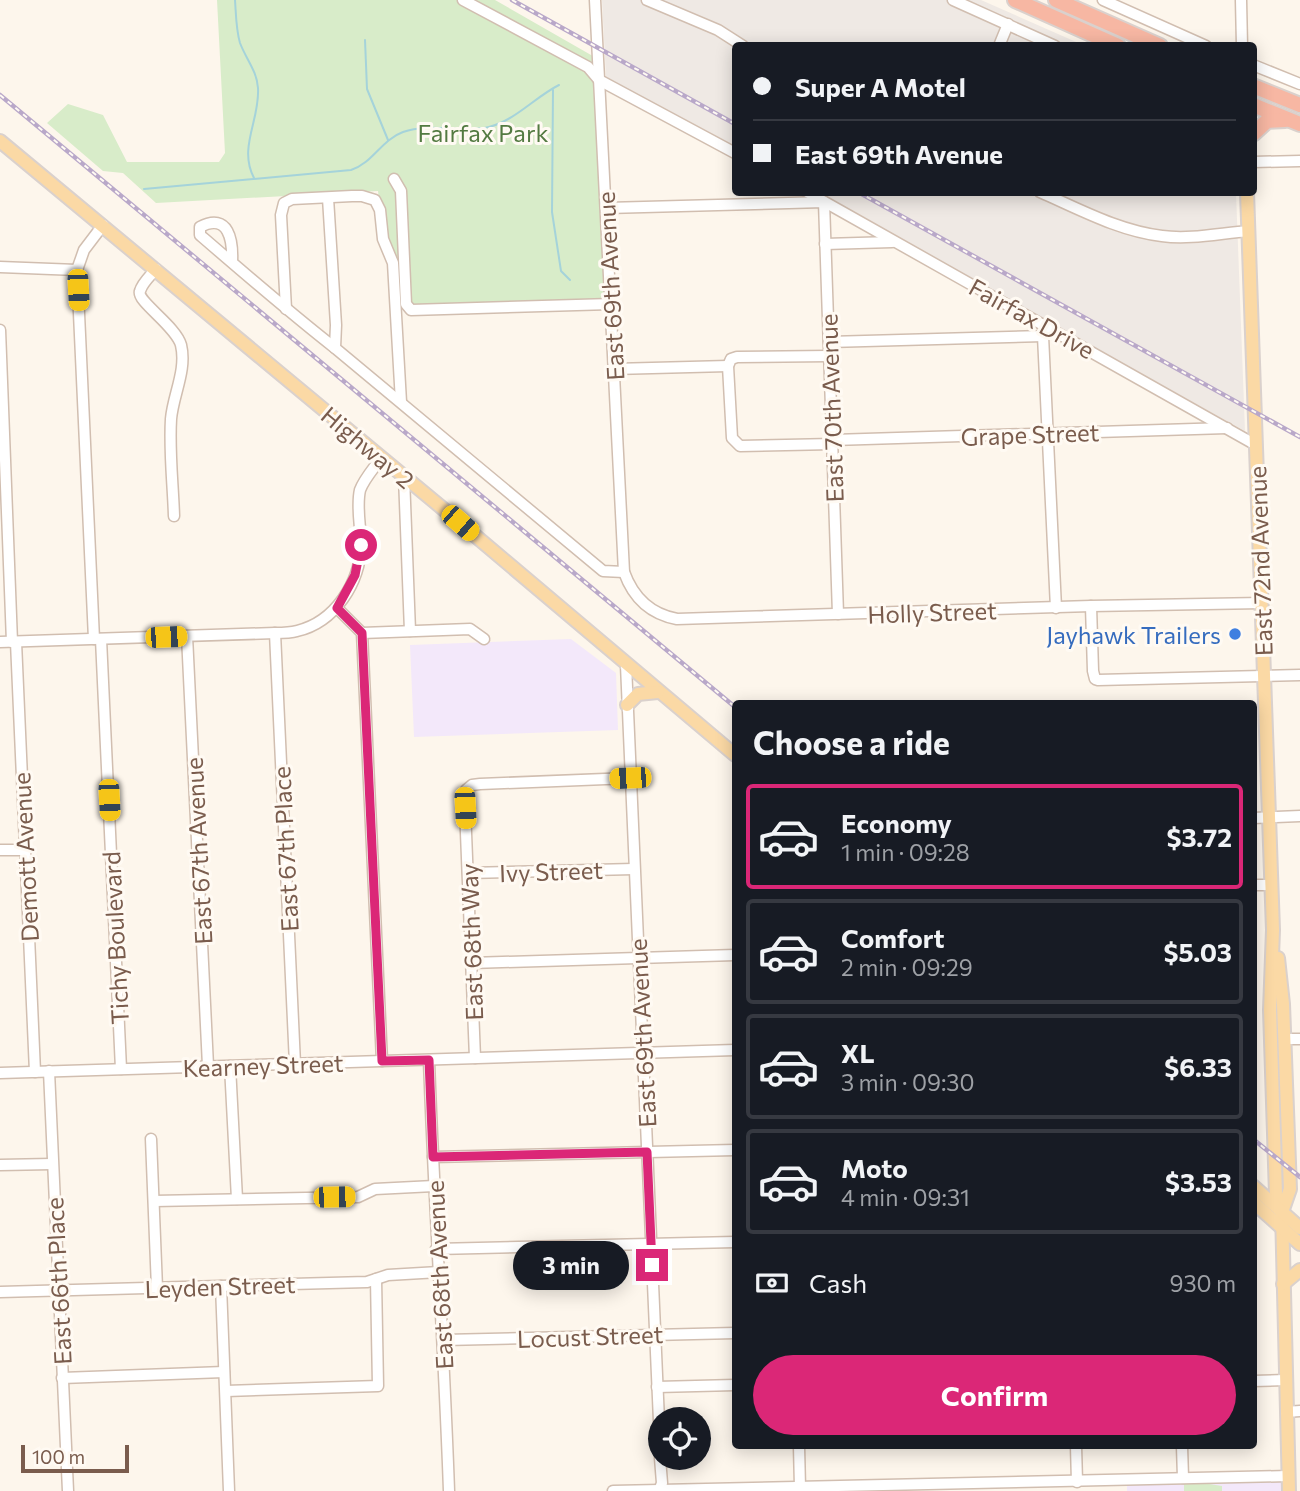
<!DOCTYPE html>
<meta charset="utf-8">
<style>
:root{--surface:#171b24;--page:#20242c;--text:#f1f3f6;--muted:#9ea1a6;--line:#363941;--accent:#db2777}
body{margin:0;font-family:Commissioner,sans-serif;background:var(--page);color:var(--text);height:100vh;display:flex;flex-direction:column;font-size:26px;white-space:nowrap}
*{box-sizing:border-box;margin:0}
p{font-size:23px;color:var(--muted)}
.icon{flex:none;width:38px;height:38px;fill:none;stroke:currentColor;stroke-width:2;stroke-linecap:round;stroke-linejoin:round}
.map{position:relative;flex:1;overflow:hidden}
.panel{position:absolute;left:732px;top:700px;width:525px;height:749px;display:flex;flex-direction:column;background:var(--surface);border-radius:7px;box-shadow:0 4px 18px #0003}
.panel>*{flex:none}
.top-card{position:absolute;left:732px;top:42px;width:525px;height:154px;border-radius:7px;box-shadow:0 4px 18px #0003;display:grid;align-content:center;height:154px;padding:0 21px;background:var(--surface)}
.buttons{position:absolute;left:648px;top:1407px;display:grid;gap:14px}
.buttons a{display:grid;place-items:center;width:63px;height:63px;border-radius:50%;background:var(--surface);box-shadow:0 4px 18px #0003;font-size:35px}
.scale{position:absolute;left:21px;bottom:18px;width:108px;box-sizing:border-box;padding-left:7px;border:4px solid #7a5c4d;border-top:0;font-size:19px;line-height:24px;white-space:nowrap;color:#7a5c4d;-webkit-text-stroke:5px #fffaf3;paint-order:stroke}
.end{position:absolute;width:32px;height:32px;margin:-16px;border:9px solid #db2777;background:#fff;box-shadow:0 0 0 4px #fff}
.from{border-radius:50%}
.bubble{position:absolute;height:49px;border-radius:24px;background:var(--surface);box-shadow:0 4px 18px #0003;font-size:23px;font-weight:700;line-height:49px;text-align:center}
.car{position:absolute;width:21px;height:42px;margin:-21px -10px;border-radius:9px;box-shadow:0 0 5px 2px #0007;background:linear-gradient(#f5c518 24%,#345 0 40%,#f5c518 0 76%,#345 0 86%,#f5c518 0)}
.top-card b{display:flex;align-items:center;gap:24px;height:66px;font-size:26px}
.top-card b+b{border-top:2px solid var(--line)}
.top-card i{width:18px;height:18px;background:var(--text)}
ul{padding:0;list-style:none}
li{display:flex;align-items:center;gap:21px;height:105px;margin:0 14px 10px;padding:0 7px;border:4px solid var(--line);border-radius:7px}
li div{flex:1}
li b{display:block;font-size:26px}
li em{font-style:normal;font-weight:700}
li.active{border-color:var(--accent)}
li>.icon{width:63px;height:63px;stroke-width:1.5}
h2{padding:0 21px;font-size:32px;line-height:84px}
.pay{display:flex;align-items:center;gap:18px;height:77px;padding:0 21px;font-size:26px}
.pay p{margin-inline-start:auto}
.action{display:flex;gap:14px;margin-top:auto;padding:14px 21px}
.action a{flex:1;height:80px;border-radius:42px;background:var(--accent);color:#fff;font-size:28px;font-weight:700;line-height:80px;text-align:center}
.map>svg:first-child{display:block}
.industrial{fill:#efe9e4}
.education{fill:#f3e8fa}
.green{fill:#d8ecc9}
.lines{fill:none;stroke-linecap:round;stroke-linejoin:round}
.stream{stroke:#a5d3da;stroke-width:2}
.minor-casing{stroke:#d1beb0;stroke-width:13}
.major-casing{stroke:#dad1cd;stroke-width:16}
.highway-casing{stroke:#dad1cd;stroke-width:18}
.minor{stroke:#fff;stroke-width:10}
.major{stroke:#fbd9a5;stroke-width:12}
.highway{stroke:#f7b7a3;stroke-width:14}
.rail-casing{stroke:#b9a8c9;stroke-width:4.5}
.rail{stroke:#fffaf3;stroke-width:2;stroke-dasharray:5;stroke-linecap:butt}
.route{stroke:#db2777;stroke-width:9}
.shop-dot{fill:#3f7fe0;stroke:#fffaf3;stroke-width:2.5}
.labels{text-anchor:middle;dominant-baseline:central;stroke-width:6;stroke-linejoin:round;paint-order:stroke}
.park-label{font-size:24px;fill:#537a41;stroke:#fffaf3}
.street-label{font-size:24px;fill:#7a5c4d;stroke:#fffaf3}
.shop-label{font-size:24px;fill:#366cbe;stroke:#fffaf3;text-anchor:end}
</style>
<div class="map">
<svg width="1300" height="1491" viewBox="0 0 1300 1491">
<rect width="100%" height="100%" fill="#fdf6ec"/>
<g class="industrial">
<path d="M602 0H981L1083 45 735 46V148L606 77Z"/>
<path d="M814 193H1236L1245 431Z"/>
</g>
<g class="education">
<path d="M571 639 616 673 618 730 414 737 410 645Z"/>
<path d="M1281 1479V1491H1127V1480Z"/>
</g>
<g class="green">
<path d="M217 0H495L598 59 611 304 415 310 383 239 378 191 156 203 123 173 103 171 47 123 68 104 103 115 127 162H219L225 153Z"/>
<path d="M1203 1483 1222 1486V1491H1184V1484Z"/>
</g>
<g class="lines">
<g class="stream">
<path d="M235 0C236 14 236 30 240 43 246 59 257 71 258 88 260 120 238 148 254 178"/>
<path d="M365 40 367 89 388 140"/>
<path d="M553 90 552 212 561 271 570 280"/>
<path d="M144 189 351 170C373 163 381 140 403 132 431 122 461 134 489 127 516 120 535 97 559 85"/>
</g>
<defs>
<g id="minor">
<path d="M463 0 588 67 599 80 735 153"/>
<path d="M595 0 624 572C633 597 650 614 677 619L1091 606 1262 603"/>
<path d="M647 0 718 30 743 46"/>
<path d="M953 0 1055 46"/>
<path d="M1103 0 1206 46"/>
<path d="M1241 0 1242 46"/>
<path d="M999 46 1008 24"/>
<path d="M1253 65 1300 84"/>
<path d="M1253 162 1300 161"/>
<path d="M394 179 401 191 406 304 411 310 611 304"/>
<path d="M807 192 1256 445"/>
<path d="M1040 192C1079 209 1119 231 1162 236 1190 240 1221 233 1249 231"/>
<path d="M328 198 336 325 335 348 603 571 624 572"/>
<path d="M607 208 824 202 838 614"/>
<path d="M825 244 892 242"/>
<path d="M232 262C233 241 229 212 200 227V235C244 273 289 312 335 348"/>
<path d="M0 267 77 270"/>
<path d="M156 269C151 275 142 283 140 291 136 301 176 326 181 345 187 370 173 395 171 419 169 451 173 484 174 516"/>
<path d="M286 309 281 215 284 203 292 199 352 196H362L375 200 380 210 383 239 393 263 401 402"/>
<path d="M1045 326 1043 336 1056 608"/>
<path d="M0 330 12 642"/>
<path d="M829 342 1043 336"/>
<path d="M829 356 737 357 731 359 728 366 732 438 740 446 833 444"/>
<path d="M614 369 728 366"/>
<path d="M833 440 1227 428"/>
<path d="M404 477 410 631"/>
<path d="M1091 606 1093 671 1095 679 1098 680 1300 675"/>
<path d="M337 608 362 633 382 1061"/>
<path d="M275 633 295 1064"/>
<path d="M362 633 470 629 484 639"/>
<path d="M187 636 208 1066"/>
<path d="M94 639 77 270 84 250 103 225"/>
<path d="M101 639 121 1069"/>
<path d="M0 642 275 633C282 633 290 633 297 631 335 622 360 583 361 545 361 527 356 507 360 490 364 479 374 468 381 458"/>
<path d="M16 642 35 1072"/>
<path d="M626 665 660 1444"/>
<path d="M1253 818 1300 816"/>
<path d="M0 850H25"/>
<path d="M468 873 634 869"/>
<path d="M1253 885H1272"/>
<path d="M471 963 735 955"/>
<path d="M1285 1039H1300"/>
<path d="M475 1058 465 808 466 790 472 785 480 784 630 778"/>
<path d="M429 1060C434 1204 444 1347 449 1491"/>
<path d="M230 1066 237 1199"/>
<path d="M49 1071 68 1491"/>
<path d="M0 1073 735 1050"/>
<path d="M151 1139 157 1288"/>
<path d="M433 1157 735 1150"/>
<path d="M0 1165 52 1164"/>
<path d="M154 1201 358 1197 375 1189 434 1186"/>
<path d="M436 1249 735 1242"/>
<path d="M221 1286 229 1491"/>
<path d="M0 1292 367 1282 388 1275 439 1272"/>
<path d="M444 1340 735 1333"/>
<path d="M62 1378 224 1372"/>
<path d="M1253 1381 1285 1380"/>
<path d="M657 1387 735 1385"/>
<path d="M226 1391 378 1386 376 1279"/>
<path d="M1286 1412 1300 1411"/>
<path d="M799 1446 800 1488"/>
<path d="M1076 1446 1077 1482"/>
<path d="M1182 1446 1183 1478"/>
<path d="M613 1491 1288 1476"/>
<path d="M659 1491 662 1483 660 1458"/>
</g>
<g id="major">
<path d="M0 141 453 517 735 755"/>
<path d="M1247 192 1273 930 1270 1010 1276 1195 1282 1212 1289 1491"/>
<path d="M627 705 638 694 658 692"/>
<path d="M1278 958 1283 1004 1290 1189 1282 1212"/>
<path d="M1253 1186 1300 1228"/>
<path d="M1253 1202 1300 1244"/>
<path d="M1283 1284 1300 1270"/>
</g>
<g id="highway">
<path d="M1015 0 1118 46"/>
<path d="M1056 0 1160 46"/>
<path d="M1253 86 1300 105"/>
<path d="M1253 105 1300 124"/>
<path d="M1253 134 1267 121 1285 120"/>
</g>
</defs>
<use href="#minor" class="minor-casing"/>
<use href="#major" class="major-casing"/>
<use href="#highway" class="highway-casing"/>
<use href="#minor" class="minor"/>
<use href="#major" class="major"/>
<use href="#highway" class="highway"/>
<defs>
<g id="rail">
<path d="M512 0 735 124"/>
<path d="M0 95 735 707"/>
<path d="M858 192 1300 437"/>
<path d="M1253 1139 1300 1177"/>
</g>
</defs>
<use href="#rail" class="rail-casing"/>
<use href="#rail" class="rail"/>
</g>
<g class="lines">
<path class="route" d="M361 545 355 575 337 608 362 633 382 1061 429 1060 433 1157 647 1152 652 1265"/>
</g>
<circle class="shop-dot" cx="1235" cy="634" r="7"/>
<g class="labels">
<g class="park-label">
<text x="483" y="132">Fairfax Park</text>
</g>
<g class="street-label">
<text transform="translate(610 286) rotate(-93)">East 69th Avenue</text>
<text transform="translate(1032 318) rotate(29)">Fairfax Drive</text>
<text transform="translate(831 408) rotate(-92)">East 70th Avenue</text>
<text transform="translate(1030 434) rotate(-2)">Grape Street</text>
<text transform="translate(368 447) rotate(40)">Highway 2</text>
<text transform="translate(1260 561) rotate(-92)">East 72nd Avenue</text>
<text transform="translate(932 612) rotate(-2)">Holly Street</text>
<text transform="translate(285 849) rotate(-93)">East 67th Place</text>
<text transform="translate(198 851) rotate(-93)">East 67th Avenue</text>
<text transform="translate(25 857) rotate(-93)">Demott Avenue</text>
<text transform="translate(551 871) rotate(-2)">Ivy Street</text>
<text transform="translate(115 938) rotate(-93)">Tichy Boulevard</text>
<text transform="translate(471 942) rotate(-92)">East 68th Way</text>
<text transform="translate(642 1033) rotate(-93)">East 69th Avenue</text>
<text transform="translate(263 1065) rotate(-2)">Kearney Street</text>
<text transform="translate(439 1275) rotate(-93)">East 68th Avenue</text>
<text transform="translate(58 1281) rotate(-93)">East 66th Place</text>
<text transform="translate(220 1286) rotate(-2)">Leyden Street</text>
<text transform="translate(590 1336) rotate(-2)">Locust Street</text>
</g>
<g class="shop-label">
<text x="1221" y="634">Jayhawk Trailers</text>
</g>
</g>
</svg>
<div class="buttons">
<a><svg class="icon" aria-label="locate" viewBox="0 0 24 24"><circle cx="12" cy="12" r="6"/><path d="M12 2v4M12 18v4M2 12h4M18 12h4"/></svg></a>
</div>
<div class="scale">100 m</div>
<i class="end from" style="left:361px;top:545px"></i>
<i class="end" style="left:652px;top:1265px"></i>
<div class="bubble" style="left:513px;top:1241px;width:116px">3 min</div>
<i class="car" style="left:78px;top:290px;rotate:177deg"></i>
<i class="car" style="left:460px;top:523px;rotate:131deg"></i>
<i class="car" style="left:166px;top:637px;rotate:88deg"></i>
<i class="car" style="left:630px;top:778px;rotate:268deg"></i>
<i class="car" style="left:109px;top:800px;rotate:177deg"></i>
<i class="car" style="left:465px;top:808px;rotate:177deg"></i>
<i class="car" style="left:334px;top:1197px;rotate:89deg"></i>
<div class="top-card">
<b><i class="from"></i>Super A Motel</b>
<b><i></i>East 69th Avenue</b>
</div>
<section class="panel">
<h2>Choose a ride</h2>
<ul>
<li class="active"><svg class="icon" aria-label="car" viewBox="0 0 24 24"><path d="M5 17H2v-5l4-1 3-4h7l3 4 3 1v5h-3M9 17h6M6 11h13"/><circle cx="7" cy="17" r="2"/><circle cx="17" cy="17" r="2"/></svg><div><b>Economy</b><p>1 min · 09:28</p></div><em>$3.72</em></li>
<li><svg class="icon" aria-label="car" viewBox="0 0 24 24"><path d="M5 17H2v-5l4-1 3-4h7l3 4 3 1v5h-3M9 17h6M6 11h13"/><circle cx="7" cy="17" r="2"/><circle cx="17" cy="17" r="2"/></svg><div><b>Comfort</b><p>2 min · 09:29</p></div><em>$5.03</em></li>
<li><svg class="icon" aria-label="car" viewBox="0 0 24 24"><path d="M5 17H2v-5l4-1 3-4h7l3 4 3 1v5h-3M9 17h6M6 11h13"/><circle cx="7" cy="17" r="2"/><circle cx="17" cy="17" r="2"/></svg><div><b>XL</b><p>3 min · 09:30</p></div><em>$6.33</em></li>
<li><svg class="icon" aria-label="car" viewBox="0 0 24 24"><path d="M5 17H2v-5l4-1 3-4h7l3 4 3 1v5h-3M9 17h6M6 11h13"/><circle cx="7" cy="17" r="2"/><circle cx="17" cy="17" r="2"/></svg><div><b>Moto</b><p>4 min · 09:31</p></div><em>$3.53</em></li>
</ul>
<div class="pay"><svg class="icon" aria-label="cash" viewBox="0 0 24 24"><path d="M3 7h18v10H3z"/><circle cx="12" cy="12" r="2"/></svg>Cash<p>930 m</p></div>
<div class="action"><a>Confirm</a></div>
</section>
</div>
